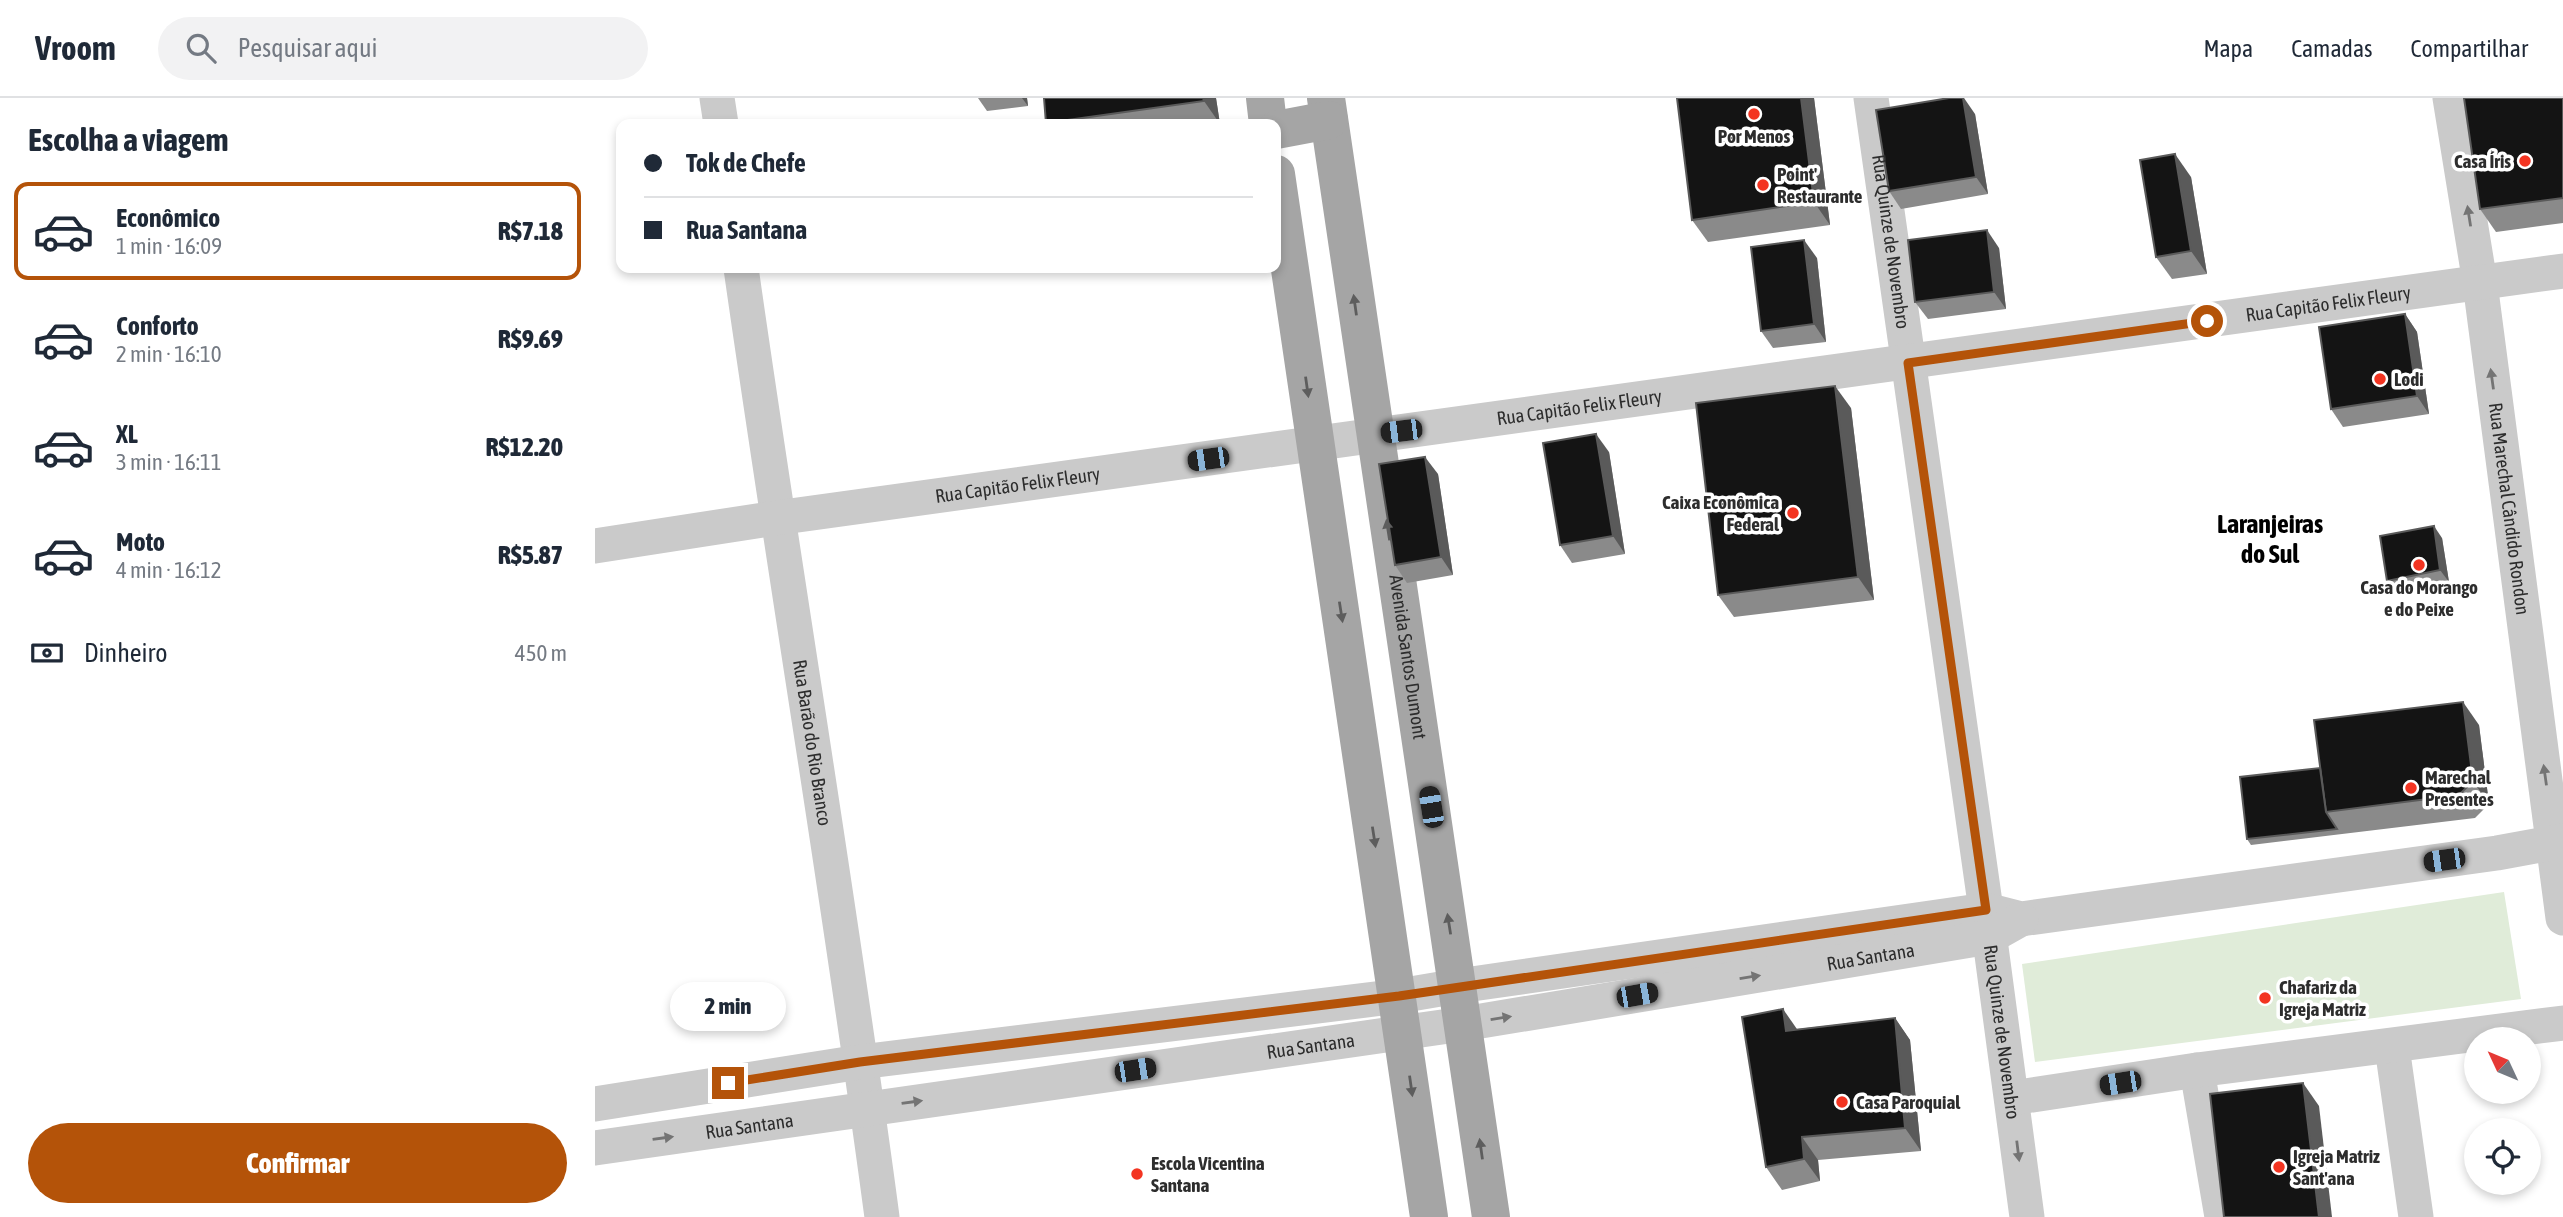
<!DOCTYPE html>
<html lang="pt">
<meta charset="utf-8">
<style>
:root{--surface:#fff;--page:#f2f2f3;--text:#1f2937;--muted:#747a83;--line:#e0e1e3;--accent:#b45309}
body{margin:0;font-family:"Asap Condensed",sans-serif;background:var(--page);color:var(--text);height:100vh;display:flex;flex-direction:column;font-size:26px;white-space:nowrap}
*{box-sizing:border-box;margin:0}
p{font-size:23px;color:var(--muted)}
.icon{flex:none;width:38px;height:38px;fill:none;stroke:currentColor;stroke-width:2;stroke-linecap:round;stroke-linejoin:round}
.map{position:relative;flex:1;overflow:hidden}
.panel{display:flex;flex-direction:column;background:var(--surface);width:595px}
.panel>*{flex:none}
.hud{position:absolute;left:21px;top:21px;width:665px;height:154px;border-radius:14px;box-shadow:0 4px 10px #0003;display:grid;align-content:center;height:154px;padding:0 28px;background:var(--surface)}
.needle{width:46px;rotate:314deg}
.controls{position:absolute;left:1869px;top:929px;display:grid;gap:14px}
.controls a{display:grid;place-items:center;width:77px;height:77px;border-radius:50%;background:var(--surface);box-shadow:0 4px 10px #0003;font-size:35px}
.end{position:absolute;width:32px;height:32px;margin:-16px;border:9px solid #b45309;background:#fff;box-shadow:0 0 0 4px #fff}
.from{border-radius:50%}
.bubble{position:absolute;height:49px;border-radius:24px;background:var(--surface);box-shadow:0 4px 10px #0003;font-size:23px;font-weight:800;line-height:49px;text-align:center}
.car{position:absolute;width:21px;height:42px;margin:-21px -10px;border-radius:9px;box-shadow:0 0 5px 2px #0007;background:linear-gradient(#222 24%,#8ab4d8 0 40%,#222 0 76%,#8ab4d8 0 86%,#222 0)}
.hud b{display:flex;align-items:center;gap:24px;height:66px;font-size:26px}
.hud b+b{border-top:2px solid var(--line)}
.hud i{width:18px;height:18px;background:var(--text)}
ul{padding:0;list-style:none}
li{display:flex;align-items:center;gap:21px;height:98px;margin:0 14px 10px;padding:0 14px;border:4px solid transparent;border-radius:14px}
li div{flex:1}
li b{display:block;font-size:26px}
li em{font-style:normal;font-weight:800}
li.on{border-color:var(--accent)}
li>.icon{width:63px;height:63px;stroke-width:1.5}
h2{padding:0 28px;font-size:32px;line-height:84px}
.pay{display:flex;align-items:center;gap:18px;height:77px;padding:0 28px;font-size:26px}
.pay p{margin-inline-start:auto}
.button{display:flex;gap:14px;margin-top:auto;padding:14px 28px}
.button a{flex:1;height:80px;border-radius:42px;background:var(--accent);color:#fff;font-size:28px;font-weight:800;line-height:80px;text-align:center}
header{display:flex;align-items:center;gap:42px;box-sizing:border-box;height:98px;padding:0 35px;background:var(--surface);border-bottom:2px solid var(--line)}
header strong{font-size:33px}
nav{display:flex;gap:38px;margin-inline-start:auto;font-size:24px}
.search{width:490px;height:63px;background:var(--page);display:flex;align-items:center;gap:18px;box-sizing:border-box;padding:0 24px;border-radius:38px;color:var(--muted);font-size:26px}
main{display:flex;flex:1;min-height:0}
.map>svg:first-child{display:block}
.green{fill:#e0ecd9}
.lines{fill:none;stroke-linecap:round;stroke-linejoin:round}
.minor{stroke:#cacaca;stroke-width:35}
.major{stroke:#a5a5a5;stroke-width:38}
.wall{fill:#8a8a8a}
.shaded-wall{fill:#5a5a5a}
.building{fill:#141414;stroke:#5a5a5a;stroke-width:2}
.oneway{fill:#747474}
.oneway2{fill:#5d5d5d}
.route{stroke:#b45309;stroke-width:9}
.poi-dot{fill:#f33421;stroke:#fff;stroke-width:2.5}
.labels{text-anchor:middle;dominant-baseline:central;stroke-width:7;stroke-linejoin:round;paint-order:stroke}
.poi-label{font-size:19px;font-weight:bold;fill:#2d2d2d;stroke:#fff;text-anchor:start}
.street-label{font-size:19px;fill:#2d2d2d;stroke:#fff}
.district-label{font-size:26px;font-weight:bold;fill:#000;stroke:#fff}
</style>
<header>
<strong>Vroom</strong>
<div class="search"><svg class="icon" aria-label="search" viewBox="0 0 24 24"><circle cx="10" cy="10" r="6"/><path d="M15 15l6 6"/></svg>Pesquisar aqui</div>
<nav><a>Mapa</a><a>Camadas</a><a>Compartilhar</a></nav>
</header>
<main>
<section class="panel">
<h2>Escolha a viagem</h2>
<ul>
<li class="on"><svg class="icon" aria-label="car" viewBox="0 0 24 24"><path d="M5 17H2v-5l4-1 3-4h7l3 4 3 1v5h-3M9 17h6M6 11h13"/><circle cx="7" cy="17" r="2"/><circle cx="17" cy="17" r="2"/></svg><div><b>Econômico</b><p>1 min · 16:09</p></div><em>R$7.18</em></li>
<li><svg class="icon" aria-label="car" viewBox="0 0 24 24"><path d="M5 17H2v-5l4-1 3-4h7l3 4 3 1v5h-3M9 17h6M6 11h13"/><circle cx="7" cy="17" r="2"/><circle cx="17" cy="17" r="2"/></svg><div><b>Conforto</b><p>2 min · 16:10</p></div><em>R$9.69</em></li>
<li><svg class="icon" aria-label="car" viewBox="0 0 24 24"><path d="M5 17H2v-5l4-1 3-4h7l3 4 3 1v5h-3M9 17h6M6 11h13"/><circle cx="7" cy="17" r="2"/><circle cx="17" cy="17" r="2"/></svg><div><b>XL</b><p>3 min · 16:11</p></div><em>R$12.20</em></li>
<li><svg class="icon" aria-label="car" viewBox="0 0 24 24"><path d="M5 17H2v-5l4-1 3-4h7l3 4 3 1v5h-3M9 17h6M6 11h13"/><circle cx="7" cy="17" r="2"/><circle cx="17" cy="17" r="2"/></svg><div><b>Moto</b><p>4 min · 16:12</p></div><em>R$5.87</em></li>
</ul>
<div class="pay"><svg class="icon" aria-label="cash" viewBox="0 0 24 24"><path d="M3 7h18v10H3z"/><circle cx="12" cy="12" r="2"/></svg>Dinheiro<p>450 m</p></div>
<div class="button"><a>Confirmar</a></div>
</section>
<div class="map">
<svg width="1968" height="1119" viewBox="0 0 1968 1119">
<rect width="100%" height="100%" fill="#fff"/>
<path class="green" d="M1909 794 1926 901 1440 964 1427 866Z"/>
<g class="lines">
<g class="minor">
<path d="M122 0 126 26"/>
<path id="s1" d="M1276 0 1391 812 1432 1119"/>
<path id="s2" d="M1855 0 1885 185 1968 820"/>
<path id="s3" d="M146 170C191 487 245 802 287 1119"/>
<path id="s4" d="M0 448 181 420 1968 173"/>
<path d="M1797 949 1821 1119"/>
<path d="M1602 972 1627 1119"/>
<path d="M1417 1000 1602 972 1968 925"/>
<path d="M0 1006 265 964 804 898 863 888 1391 812 1426 821 1902 755 1968 743"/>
<path id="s5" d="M0 1050 868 926 1394 839 1426 821"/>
</g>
<g class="major">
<path d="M670 0 673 26"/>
<path id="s6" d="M731 0 896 1119"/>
<path d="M681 32 734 22"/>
<path d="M681 76 834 1119"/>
</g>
</g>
<g class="wall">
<path d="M383 0H432L433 8 392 13Z"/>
<path d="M449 0H621L625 26H452Z"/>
<path d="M1082 0H1219L1235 127 1113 144 1097 122Z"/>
<path d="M1968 0V125L1901 134 1885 111Z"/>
<path d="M1380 16 1393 96 1306 111 1294 93Z"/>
<path d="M1596 79 1612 176 1577 181 1561 159Z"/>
<path d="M1404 150 1411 211 1333 221 1320 204Z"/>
<path d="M1222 160 1231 244 1178 250 1166 233Z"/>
<path d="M1810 216 1822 234 1834 316 1748 329 1736 311Z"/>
<path d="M1256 310 1279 502 1139 519 1123 497Z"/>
<path d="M1014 354 1030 456 977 465 965 447Z"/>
<path d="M843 376 858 477 812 485 800 467Z"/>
<path d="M1847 440 1854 484 1801 495 1792 483Z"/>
<path d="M1884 627 1894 706 1880 720 1656 747 1652 741 1725 670Z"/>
<path d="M1300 920 1315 942 1326 1053 1223 1062 1225 1083 1187 1092 1171 1069 1202 931Z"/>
</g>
<g class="shaded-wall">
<path d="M427 0H432L433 8Z"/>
<path d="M608 0H621L625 26 609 3Z"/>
<path d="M1206 0H1219L1235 127 1219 104Z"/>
<path d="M1368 0H1369L1380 16 1393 96 1381 79Z"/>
<path d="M1580 56 1596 79 1612 176 1596 153Z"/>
<path d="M1392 132 1404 150 1411 211 1399 194Z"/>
<path d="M1209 142 1222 160 1231 244 1219 226Z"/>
<path d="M1810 216 1822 234 1834 316 1822 298Z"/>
<path d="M1240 288 1256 310 1279 502 1263 479Z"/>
<path d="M1001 336 1014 354 1030 456 1018 438Z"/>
<path d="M830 359 843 376 858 477 846 459Z"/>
<path d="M1839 428 1847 440 1854 484 1845 472Z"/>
<path d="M1868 604 1884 627 1894 706 1878 683Z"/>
<path d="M1188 911 1204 934 1191 933Z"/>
<path d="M1300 920 1315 942 1326 1053 1310 1030Z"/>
<path d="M1708 985 1724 1008 1737 1119H1724Z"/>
<path d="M1207 1039 1223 1062 1225 1083 1209 1061Z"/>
</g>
<g class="building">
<path d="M449 0H608L609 3 451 25Z"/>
<path d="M1082 0H1206L1219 104 1097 122Z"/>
<path d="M1354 0H1368L1381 79 1294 93 1281 12Z"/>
<path d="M1869 0H1968V100L1885 111Z"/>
<path d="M1580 56 1596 153 1561 159 1545 62Z"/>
<path d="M1392 132 1399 194 1320 204 1313 142Z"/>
<path d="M1209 142 1219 226 1166 233 1156 149Z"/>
<path d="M1810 216 1822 298 1736 311 1724 229Z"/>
<path d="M1240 288 1263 479 1123 497 1101 305Z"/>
<path d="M1001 336 1018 438 965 447 948 345Z"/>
<path d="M830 359 846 459 800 467 784 366Z"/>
<path d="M1839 428 1845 472 1792 483 1785 438Z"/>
<path d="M1868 604 1878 683 1864 697 1731 714 1719 622Z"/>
<path d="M1725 670 1731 714 1742 731 1652 741 1645 679Z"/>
<path d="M1188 911 1191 933 1300 920 1310 1030 1207 1039 1209 1061 1171 1069 1147 919Z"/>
<path d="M1708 985 1724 1119H1629L1615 996Z"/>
</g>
<defs><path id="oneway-solid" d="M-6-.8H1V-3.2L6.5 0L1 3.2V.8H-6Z" transform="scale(1.75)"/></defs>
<g class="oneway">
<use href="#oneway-solid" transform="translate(1874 118) rotate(-99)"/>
<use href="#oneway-solid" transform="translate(1897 281) rotate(-98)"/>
<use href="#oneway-solid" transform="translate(1950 677) rotate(-98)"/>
<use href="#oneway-solid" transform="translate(1155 879) rotate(-9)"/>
<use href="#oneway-solid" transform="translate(906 920) rotate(-9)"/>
<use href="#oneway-solid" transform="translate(317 1004) rotate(-8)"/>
<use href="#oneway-solid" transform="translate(68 1040) rotate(-8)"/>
<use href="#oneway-solid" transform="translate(1423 1053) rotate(83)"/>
</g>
<g class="oneway2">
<use href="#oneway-solid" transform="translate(760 207) rotate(-98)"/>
<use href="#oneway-solid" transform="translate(712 289) rotate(82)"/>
<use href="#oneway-solid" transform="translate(793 432) rotate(-99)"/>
<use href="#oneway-solid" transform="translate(746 514) rotate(81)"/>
<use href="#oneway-solid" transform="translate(779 739) rotate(81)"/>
<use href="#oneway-solid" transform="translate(854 826) rotate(-99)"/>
<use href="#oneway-solid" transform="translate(816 988) rotate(82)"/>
<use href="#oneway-solid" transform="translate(886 1051) rotate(-98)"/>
</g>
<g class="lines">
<path class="route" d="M133 985 265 964 804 898 1391 812 1313 265 1612 223"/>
</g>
<g class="poi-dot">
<circle cx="1159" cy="16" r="7"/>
<circle cx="1930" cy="63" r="7"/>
<circle cx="1168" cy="87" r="7"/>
<circle cx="1785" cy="281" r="7"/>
<circle cx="1198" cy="415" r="7"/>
<circle cx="1824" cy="467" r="7"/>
<circle cx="1816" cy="690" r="7"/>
<circle cx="1670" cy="900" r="7"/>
<circle cx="1247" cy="1004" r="7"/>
<circle cx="1684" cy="1069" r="7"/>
<circle cx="542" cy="1076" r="7"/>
</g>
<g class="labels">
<g class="poi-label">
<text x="1159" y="38" text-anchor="middle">Por Menos</text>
<text x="1916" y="63" text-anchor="end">Casa Íris</text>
<text x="1182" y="76">Point'<tspan x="1182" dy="22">Restaurante</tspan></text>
<text x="1799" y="281">Lodi</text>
<text x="1184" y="404" text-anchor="end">Caixa Econômica<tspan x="1184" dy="22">Federal</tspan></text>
<text x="1824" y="489" text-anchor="middle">Casa do Morango<tspan x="1824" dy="22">e do Peixe</tspan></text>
<text x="1830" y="679">Marechal<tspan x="1830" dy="22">Presentes</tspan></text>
<text x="1684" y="889">Chafariz da<tspan x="1684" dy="22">Igreja Matriz</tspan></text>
<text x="1261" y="1004">Casa Paroquial</text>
<text x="1698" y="1058">Igreja Matriz<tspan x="1698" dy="22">Sant'ana</tspan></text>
<text x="556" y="1065">Escola Vicentina<tspan x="556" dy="22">Santana</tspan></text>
</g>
<g class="street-label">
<text stroke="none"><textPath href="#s1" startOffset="145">Rua Quinze de Novembro</textPath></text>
<text stroke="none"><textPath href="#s4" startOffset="1750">Rua Capitão Felix Fleury</textPath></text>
<text stroke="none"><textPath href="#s4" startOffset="994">Rua Capitão Felix Fleury</textPath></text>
<text stroke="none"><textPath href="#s4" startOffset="427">Rua Capitão Felix Fleury</textPath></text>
<text stroke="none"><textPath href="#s2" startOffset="415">Rua Marechal Cândido Rondon</textPath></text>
<text stroke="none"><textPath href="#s6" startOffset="565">Avenida Santos Dumont</textPath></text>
<text stroke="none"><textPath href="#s3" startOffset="480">Rua Barão do Rio Branco</textPath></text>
<text stroke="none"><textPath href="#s5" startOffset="1290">Rua Santana</textPath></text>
<text stroke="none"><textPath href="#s1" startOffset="943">Rua Quinze de Novembro</textPath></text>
<text stroke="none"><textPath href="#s5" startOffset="723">Rua Santana</textPath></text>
<text stroke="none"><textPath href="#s5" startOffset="156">Rua Santana</textPath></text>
</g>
<g class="district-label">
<text x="1675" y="426">Laranjeiras<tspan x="1675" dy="30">do Sul</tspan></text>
</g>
</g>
</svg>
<div class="controls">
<a><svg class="needle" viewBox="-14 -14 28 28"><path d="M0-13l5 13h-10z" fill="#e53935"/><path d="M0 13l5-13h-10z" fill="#747a83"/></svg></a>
<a><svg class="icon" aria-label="locate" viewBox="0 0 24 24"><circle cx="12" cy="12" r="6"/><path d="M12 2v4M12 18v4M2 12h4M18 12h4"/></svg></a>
</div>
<i class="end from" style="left:1612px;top:223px"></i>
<i class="end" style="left:133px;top:985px"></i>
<div class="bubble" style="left:75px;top:884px;width:116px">2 min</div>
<i class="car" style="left:806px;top:333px;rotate:263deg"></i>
<i class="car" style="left:613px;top:361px;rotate:262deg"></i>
<i class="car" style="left:836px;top:709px;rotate:351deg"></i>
<i class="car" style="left:1849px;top:762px;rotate:262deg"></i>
<i class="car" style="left:1042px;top:897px;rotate:80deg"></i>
<i class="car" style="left:540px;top:972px;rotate:81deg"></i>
<i class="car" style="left:1525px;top:985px;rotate:261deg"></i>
<div class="hud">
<b><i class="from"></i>Tok de Chefe</b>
<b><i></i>Rua Santana</b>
</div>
</div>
</main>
